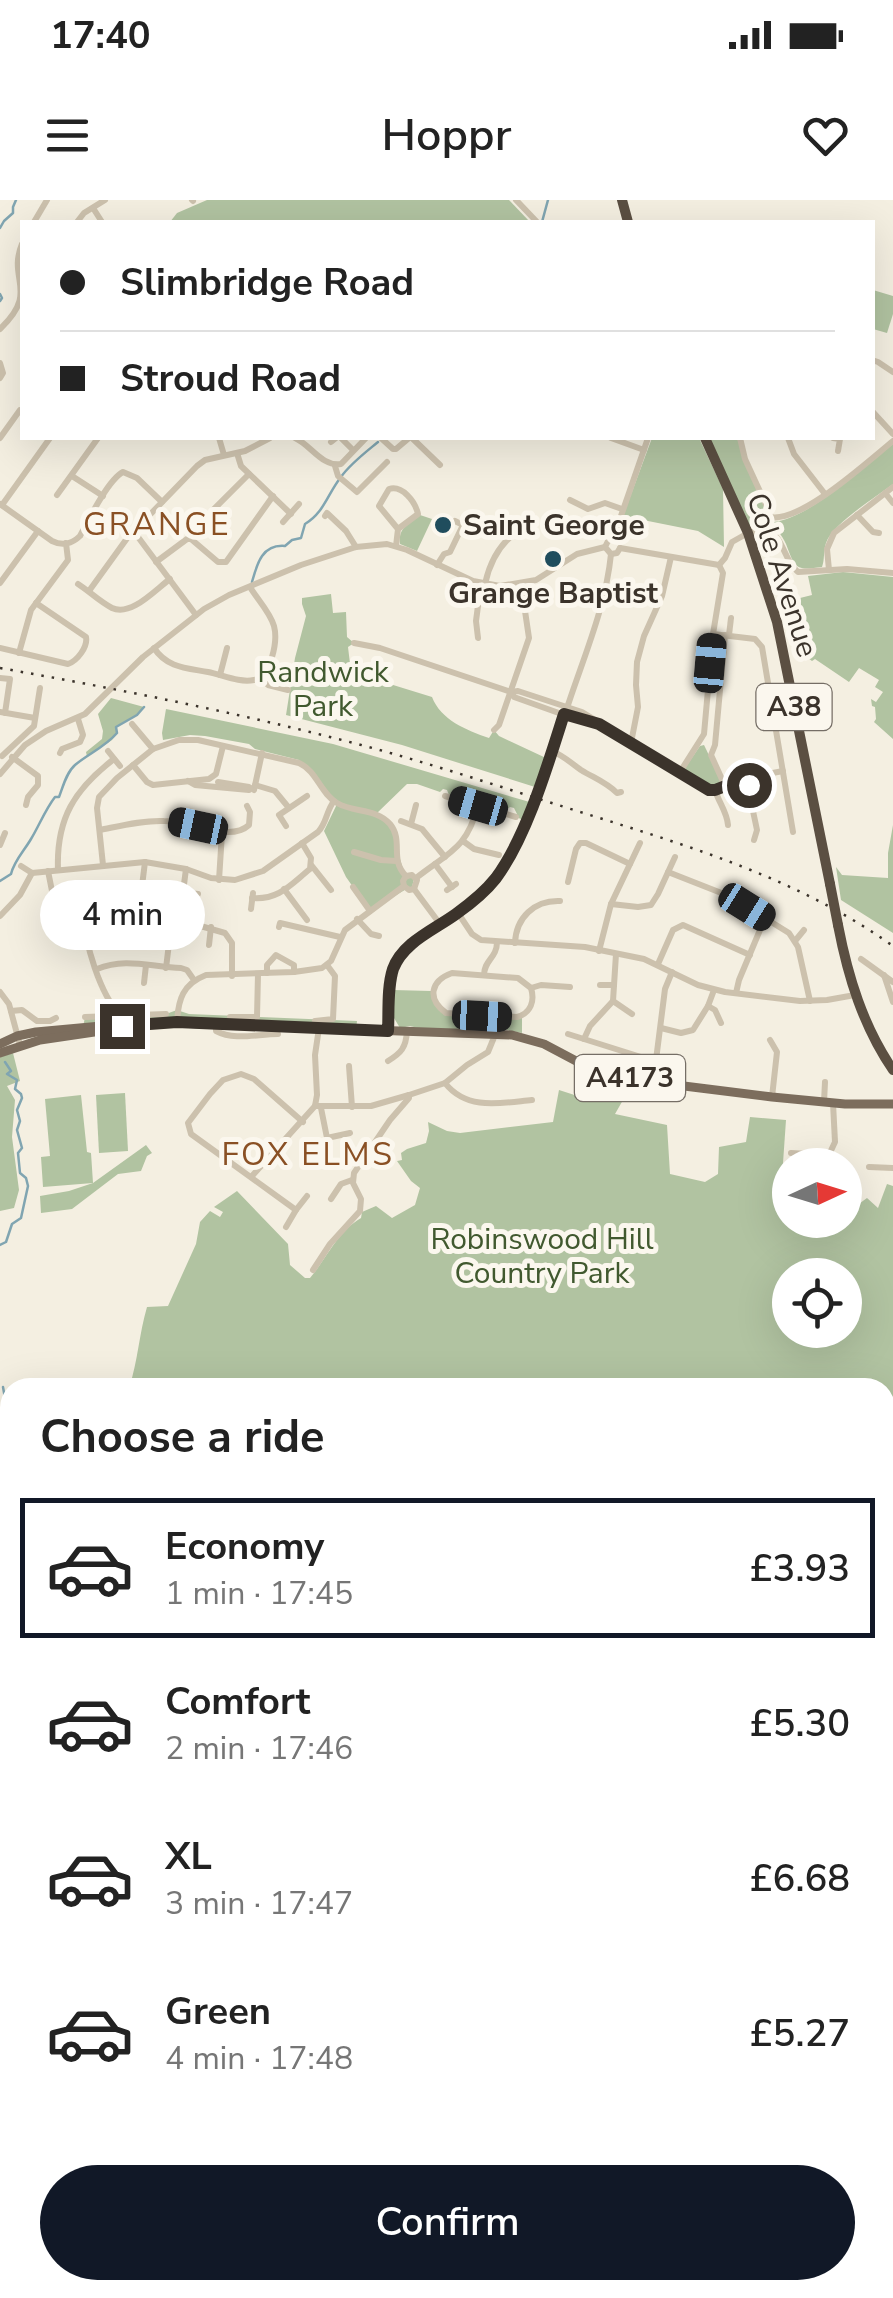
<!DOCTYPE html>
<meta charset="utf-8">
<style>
:root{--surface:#fff;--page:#f6f6f6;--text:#222;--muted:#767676;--line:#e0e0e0;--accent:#111827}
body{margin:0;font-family:"Nunito Sans",sans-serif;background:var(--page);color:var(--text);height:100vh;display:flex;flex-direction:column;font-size:38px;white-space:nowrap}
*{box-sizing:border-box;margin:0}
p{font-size:32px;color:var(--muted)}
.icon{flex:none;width:55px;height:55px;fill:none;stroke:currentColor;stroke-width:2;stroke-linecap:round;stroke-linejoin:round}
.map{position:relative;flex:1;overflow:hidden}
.drawer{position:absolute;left:0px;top:1178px;width:895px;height:922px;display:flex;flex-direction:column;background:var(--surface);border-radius:30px 30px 0 0;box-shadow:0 10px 40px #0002}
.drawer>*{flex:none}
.top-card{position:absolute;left:20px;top:20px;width:855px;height:220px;border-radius:0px;box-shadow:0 10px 40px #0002;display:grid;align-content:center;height:220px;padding:0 40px;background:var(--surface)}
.needle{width:65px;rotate:86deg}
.fabs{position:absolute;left:772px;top:948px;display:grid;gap:20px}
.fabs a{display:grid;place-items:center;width:90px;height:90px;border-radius:50%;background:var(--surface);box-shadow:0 10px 40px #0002;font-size:50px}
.end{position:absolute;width:45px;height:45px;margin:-22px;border:12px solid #3b332b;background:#fff;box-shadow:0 0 0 5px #fff}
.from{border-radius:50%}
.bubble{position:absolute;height:70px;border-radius:35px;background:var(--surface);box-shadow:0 10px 40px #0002;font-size:32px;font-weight:600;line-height:70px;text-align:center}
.car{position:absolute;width:30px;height:60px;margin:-30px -15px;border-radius:12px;box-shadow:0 0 8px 2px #0007;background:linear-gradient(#222 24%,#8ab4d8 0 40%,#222 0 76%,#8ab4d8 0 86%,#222 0)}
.top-card b{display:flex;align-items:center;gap:35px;height:95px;font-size:38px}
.top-card b+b{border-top:2px solid var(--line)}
.top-card i{width:25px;height:25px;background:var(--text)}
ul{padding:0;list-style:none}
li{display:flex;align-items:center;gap:30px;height:140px;margin:0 20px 15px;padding:0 20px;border:5px solid transparent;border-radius:0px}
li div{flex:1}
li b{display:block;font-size:38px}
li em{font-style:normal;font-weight:600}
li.selected{border-color:var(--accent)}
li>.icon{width:90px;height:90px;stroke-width:1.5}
h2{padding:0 40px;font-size:45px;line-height:120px}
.action{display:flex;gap:20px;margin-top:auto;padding:20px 40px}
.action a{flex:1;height:115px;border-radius:60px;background:var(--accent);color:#fff;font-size:40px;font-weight:600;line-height:115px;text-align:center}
.status{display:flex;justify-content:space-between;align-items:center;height:70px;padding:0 50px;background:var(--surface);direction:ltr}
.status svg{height:28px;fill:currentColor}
header{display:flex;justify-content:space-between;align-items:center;height:130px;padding:0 40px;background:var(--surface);font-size:45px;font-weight:600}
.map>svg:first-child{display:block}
.green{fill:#b1c3a1;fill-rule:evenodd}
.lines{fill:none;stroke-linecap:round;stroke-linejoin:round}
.stream{stroke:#80a5b1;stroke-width:2.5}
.minor{stroke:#ccc1ad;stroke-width:6}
.major{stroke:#7c6d5d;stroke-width:9}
.highway{stroke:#5b4f42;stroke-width:10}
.rail{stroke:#3b332b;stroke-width:2.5;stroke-dasharray:2.5 8;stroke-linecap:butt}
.highway-bridge{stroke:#5b4f42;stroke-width:10}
.route{stroke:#3b332b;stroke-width:12}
.poi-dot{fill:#204d5d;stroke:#fbf7ee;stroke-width:4}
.labels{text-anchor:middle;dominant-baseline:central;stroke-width:10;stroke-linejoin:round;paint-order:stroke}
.shield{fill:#fbf7ee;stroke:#756e66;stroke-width:2.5}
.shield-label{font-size:28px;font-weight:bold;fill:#3b332b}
.poi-label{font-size:30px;font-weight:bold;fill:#3b332b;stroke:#fbf7ee;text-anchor:start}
.street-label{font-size:30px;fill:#3b332b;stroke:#fbf7ee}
.park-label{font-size:30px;fill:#41592f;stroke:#fbf7ee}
.neighbourhood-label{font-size:32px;letter-spacing:2.5px;fill:#8a5024;stroke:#fbf7ee}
</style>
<div class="status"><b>17:40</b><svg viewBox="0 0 49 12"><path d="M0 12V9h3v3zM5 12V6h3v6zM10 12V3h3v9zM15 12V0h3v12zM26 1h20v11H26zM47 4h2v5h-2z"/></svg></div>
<header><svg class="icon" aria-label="menu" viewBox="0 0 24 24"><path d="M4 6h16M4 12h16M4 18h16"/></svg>Hoppr<svg class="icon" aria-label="heart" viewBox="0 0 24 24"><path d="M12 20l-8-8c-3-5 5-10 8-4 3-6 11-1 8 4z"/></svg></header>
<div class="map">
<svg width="893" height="2098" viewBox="0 0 893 2098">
<rect width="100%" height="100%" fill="#f4efe1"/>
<g class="green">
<path d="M207 0H509L530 22H170L177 13Z"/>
<path d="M873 90 893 96V114L887 133 873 129Z"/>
<path d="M652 238H699L723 289 724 347 698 331 623 316Z"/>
<path d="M708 238H737L765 309 766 316 759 325H748Z"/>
<path d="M893 244V284C876 297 832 324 826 343 823 352 825 359 822 367 795 371 795 368 786 344 782 335 776 329 773 322 809 319 863 267 893 244Z"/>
<path d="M420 315 432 319 417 351 400 344C398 328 408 324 420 315Z"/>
<path d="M843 372 893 377V539L874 522 876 519 875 507 872 506 871 499 876 502 883 492 875 487 879 480 859 468 849 482 815 459 812 461 808 458 797 407 801 405 800 398 812 395 808 376Z"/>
<path d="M331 394 333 413 346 412 347 437 354 443 348 447 351 472 432 497C441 520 466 530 489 538L494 530 499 536 546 558 535 587 402 545 286 515 295 458 306 416 302 404V398Z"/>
<path d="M111 498 144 507 137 515 116 527 117 533 112 540 87 557 86 552 102 539 103 531 98 514Z"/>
<path d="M166 509 333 544 533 603 526 621 516 617 517 614 514 608 510 607 506 610 449 595 447 590 443 589 440 592 417 584H407L376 614 390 624 406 680 410 677 414 679 412 687 408 688 370 711 346 677 324 631 337 604 299 560 255 549 249 544 205 536 190 535 163 540 162 533Z"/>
<path d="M704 545 721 580V584L713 589 686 574 685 568 700 546Z"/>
<path d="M893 625V733L841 700 836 667 842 675 888 678V653Z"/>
<path d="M393 790 431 791 442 811 522 816V833L507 830 422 829 410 826 400 828 391 813Z"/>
<path d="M177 810 189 814 357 821 356 830 257 825 83 827 85 817 166 814Z"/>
<path d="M13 853 20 881 7 886 15 900 12 937 19 990 14 1008 0 1011V857Z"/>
<path d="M596 873 618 879 609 892 610 896 623 900 615 914 667 925 670 974 705 982 718 974 719 947 746 942 750 917 786 920 783 963 774 998 790 1017V1020L798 1024 838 1029 842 1020H845V1014L867 998 878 1008 887 984 893 986V1574L885 1569V1188H129C138 1161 139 1134 147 1107L168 1106 196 1044 200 1022 210 1011 220 1017 223 1012 214 1007 237 991 288 1044 290 1065 305 1078H310C327 1058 337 1032 361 1018L362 1012 376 1006 392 1018 415 1005 420 988 411 981 397 961 402 960 401 953 407 949 426 943 429 931 428 922 447 931 460 933 553 922 559 890 590 900ZM790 1075H845V1130H790Z"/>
<path d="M125 893 128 951 99 953 96 895Z"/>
<path d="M81 895 87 952 91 953 93 983 146 945 152 953 147 956 141 971 118 974 72 1009 41 1013 40 996 69 991 93 983 43 987 41 957 50 956 45 899Z"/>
<path d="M10 1494V1601L0 1585V1532L9 1522 6 1504Z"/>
<path d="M0 1691 10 1704V1841L0 1839Z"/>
<path d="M885 1720 893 1728V1856L885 1861Z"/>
</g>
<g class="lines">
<g class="stream">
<path d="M542 22 548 0"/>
<path d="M0 28 4 21 13 13V7L16 0"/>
<path d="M0 94 2 98 0 101"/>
<path d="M252 382C257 364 262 344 285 346L292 340 301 338 305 324C324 313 328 293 341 277 350 264 366 252 378 242"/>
<path d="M0 681 11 674C14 661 24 651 31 639 39 626 45 610 55 597H59C63 587 66 573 75 565 88 554 105 547 117 533L116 527 137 515 144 507"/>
<path d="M0 1045 6 1042 12 1024 21 1018 28 986 26 978 20 973 18 953 22 948 17 930 20 921 17 910 22 898 21 894 15 889 17 880 7 874 11 871 5 862"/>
<path d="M3 1187 10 1226"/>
<path d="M885 1410 891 1408"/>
<path d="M6 1840 10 1841"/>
<path d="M457 2090 464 2098"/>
</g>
<g class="minor">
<path d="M192 0 193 1"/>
<path d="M516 0 537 22"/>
<path d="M93 8 102 22"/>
<path d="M34 22 47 0"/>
<path d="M77 22 84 13 105 0"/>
<path d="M0 129C40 91 7 80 22 44"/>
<path d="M872 160 878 162 893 172"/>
<path d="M0 163 3 173 0 178"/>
<path d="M872 211 893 234"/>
<path d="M0 238 20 210 22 211"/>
<path d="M219 238 224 255"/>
<path d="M295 238C311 245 322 267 341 264L366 238"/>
<path d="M341 238 353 250"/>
<path d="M381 238 393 249H396L409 238"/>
<path d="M412 238 440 265"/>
<path d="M611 238 644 250"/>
<path d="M740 238 745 259 769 311 766 329"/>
<path d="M788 238 794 254 825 294"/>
<path d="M833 238 840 239 838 251"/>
<path d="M331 242 336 238"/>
<path d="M237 253 241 266 291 314"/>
<path d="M335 266 338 276 357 292 387 262"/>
<path d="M72 276 103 296"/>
<path d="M885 293 893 303"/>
<path d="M57 295 98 238"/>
<path d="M570 300 588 309 605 303 622 309"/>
<path d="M0 304 52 341C62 346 72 344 80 336 89 319 108 280 123 272L137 278 162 302"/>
<path d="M2 305 50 238"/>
<path d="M857 315 873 332 879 333"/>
<path d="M325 316 327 313 346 331 356 347"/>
<path d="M770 317C801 323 867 262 893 241"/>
<path d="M209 320 206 317 249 274"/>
<path d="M283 322 299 304"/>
<path d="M396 346 398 329 418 314C415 301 402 285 389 289L379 306 398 329"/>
<path d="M620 348 719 365 725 358 732 342 748 333 766 329C785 338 783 360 798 372L847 369 893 373"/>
<path d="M620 348 617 353 611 354 605 347 608 341 613 339 648 238"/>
<path d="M156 362 187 339H191L218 362H226L273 296"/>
<path d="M437 365 444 354 450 352 463 325 455 321"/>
<path d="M829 370 827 349 834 333 893 287"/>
<path d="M0 383 38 331"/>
<path d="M78 384C89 391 100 402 112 408 131 417 155 390 170 379"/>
<path d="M485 384C490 361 501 341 522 328"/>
<path d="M89 391 128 337 137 333"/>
<path d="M196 415 138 337V327L197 266 205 260 245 251 270 238"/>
<path d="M713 434 755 439 762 447 793 632"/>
<path d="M725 435 715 545 711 555 725 586"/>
<path d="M729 435 731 418"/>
<path d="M478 438 476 421 481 383"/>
<path d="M354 443 380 448 511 492 518 491 582 512 709 589 715 590 746 578 783 571"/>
<path d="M0 448 68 464C77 461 88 447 86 437L36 403"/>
<path d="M154 448C167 468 187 468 208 472 223 475 239 483 254 480 271 477 278 441 274 426 270 412 257 399 250 387"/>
<path d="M19 453 31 410 68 360 66 343"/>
<path d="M220 475 227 448"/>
<path d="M0 478 10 479 5 513"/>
<path d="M261 478 268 485 288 490"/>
<path d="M512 493 514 497 584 522 598 524"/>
<path d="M0 512 35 518"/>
<path d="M132 524 153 549"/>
<path d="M494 530 499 525 529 438 521 384"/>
<path d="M631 543 638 507 636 485 637 462 644 436 662 396 671 357"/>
<path d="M108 551 120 566"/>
<path d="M552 551C564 556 571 563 581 570 594 578 606 582 617 593L621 592"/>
<path d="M60 553 62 549 80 542 83 535 78 519"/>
<path d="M2 556 34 526 40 488"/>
<path d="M12 557 38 576V585L28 597 26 605"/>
<path d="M133 565 147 582 153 585 209 579 216 574 223 546"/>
<path d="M680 572 704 534 713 434 723 373 719 365"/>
<path d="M0 574 25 545 46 531 85 514 143 457 204 409 229 395 301 365 356 347 387 344 407 350 473 381 500 386 536 380 577 354 605 347"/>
<path d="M746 578 757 630 754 640"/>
<path d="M188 581 195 585 249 590"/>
<path d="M218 582 249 587 254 590 262 553"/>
<path d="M255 585 275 591 289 608"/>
<path d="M715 590C719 603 727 612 728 625"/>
<path d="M445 596 516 617"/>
<path d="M401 621 422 629 445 657"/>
<path d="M411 624 416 605"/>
<path d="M286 626 279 615 307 596"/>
<path d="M100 630C120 626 143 620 164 621 189 621 230 643 249 625L250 612 247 606"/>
<path d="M463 641 474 649 499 655"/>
<path d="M0 645 5 633"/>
<path d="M354 652 381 660 396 661"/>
<path d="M435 664 452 687"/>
<path d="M103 665 97 608 99 597 117 578 153 549 179 540H198L299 563C317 571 320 593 337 603 354 613 376 608 390 624 404 641 389 659 406 676L412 675 417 680 414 689"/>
<path d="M21 666 32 673 145 662 186 669 211 678 235 680 263 671 318 632C327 623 326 611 334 601"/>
<path d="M312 666 331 690"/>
<path d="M186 669 183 692 198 694"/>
<path d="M58 670C56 618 75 589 114 559"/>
<path d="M48 671 52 691 66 708 84 713 132 714 183 721 225 733 232 743V776"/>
<path d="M668 672 729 696 789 733 798 747 810 801"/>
<path d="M406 676 403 681 404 686 409 690 414 689 440 724"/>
<path d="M416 678C449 652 467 649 478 605"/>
<path d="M219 680 222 633"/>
<path d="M568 682 576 649 580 643H586L630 664"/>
<path d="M136 686H142L145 662"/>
<path d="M353 687 370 711"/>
<path d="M284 689 307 720"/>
<path d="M447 690 456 684"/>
<path d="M252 698C279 700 290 685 310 669L311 658 302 643"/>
<path d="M611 704 638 707 651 705 658 694 675 657"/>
<path d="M251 709 253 693"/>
<path d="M84 713C84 742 100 795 121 816"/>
<path d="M122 713 124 694"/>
<path d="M458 713 472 734 481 740 585 747 644 759 698 785 725 792 800 801 827 800 855 795"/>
<path d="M0 716 20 695 32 673"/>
<path d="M357 719 371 734 379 736"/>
<path d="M279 727 280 723 340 737"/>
<path d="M126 737 128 713"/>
<path d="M795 741 804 730"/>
<path d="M515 743C516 718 534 700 560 701"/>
<path d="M209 745 211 727"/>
<path d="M599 751 611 704 640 643"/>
<path d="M861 759 893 782"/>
<path d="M658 764 673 730 683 725 750 755"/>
<path d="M166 768 172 719"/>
<path d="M97 769C125 757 151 767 181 768L187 770 194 780"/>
<path d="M267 773V765L276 755 294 765V772"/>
<path d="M452 773 518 778 531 788C535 801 531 813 517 817L446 813C427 799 430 781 452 773Z"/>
<path d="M484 775C484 760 497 758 497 742"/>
<path d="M884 775 893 802"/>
<path d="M144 783 146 765"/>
<path d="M600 785H614"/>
<path d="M531 788 541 785 570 787"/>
<path d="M0 792 9 804 20 845"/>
<path d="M736 793 739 780 765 718"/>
<path d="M613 801 632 814"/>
<path d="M708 806 715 810 721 823"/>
<path d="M11 811 22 810 37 821H50L56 818"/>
<path d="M85 817 166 814"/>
<path d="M230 817H257L258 774"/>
<path d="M315 821 333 819 335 776 327 765"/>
<path d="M177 823C178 799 183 784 206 775L294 772 322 768 331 761 345 730 404 686"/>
<path d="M216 824V831C235 841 257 834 278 834"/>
<path d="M661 828 681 833 693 830 708 806 714 790"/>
<path d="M388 831C389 809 386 782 396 763 408 740 435 728 455 715 476 700 495 682 508 660 534 614 552 552 569 502 585 454 606 405 611 354"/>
<path d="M568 834 641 857 677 863"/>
<path d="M584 839 590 826 613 801 616 754"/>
<path d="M770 840 777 852 772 897"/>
<path d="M656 860 665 789 672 772"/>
<path d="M388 861C401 853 406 848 407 831"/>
<path d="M349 866 352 907"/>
<path d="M445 883C467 911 501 903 532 900"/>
<path d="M824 902 825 882"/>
<path d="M315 906H371L409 895 445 883 467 865 488 852 495 835"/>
<path d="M321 908 327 938 350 933"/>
<path d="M303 922 254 879 241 874 223 880 210 894 188 923 191 934 296 1010 307 996"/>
<path d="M791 953 808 954 827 959"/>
<path d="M832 965 827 959 835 942 833 903"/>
<path d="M869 967 893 968"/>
<path d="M252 976 315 906 317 895 315 855 319 828"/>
<path d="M845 983V1004"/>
<path d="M331 999 341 984 352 980"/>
<path d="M787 1010 790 1013"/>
<path d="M798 1020 813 1022 829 1020"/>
<path d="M286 1027 296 1010"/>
<path d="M313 1070 330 1044 360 1011 361 999 353 983 354 973 390 920 409 898V895"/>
<path d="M885 1664 893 1671"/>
<path d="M885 1714 893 1722"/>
<path d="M885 1878 893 1873"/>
<path d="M0 1888 10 1887"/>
<path d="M890 1904 893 1901"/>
<path d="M885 1925 893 1922"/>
<path d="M885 1969 893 1965"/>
<path d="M885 1981 893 1999"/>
<path d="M885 2049 893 2045"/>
<path d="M250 2090V2098"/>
<path d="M405 2090 410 2098"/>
<path d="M535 2090 560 2097 574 2098"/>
<path d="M616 2090V2098"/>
<path d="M823 2090 826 2098"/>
<path d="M270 2098H273"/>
<path d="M319 2098 340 2090"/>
<path d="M390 2098 397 2090"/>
<path d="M504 2098 505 2090"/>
<path d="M709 2098 715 2090"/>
<path d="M765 2098V2090"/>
<path d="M863 2098 893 2088"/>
</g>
<g class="major">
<path d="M0 844 17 836 36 832 112 825 177 823 512 835 544 844 578 862 636 880 772 897 845 904H893"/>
<path d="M0 853 40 840 101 831"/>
</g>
<g class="highway">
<path d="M622 0 628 22"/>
<path d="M705 238 748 333 777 422 830 684"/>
<path d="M838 725C848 777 863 826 893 870"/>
<path d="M0 2009 10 2019"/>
<path d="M0 2025 10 2035"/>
<path d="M65 2090 74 2098"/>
<path d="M80 2090 88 2098"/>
</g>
<path class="rail" d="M0 468C112 488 224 510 334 538 415 558 494 585 574 610 685 645 796 677 893 746"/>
<path class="highway-bridge" d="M830 684 838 725"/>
</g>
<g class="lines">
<path class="route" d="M122 826 177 822 388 831C389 811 387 788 393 769 403 742 434 730 456 714 470 704 485 692 496 678 527 636 548 564 564 514L599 524 709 590H715L746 578 749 585"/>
</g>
<g class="poi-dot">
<circle cx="443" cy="325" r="10"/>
<circle cx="553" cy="359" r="10"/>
</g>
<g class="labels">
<g class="shield">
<rect x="756.5" y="484" width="75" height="46" rx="8"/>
<rect x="575" y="855" width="110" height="46" rx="8"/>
</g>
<g class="shield-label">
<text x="794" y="507">A38</text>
<text x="630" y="878">A4173</text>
</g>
<g class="poi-label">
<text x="463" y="325">Saint George</text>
<text x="553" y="393" text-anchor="middle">Grange Baptist</text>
</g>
<g class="street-label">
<text transform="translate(782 375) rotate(72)">Cole Avenue</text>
</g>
<g class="park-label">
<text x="323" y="472">Randwick<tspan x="323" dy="34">Park</tspan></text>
<text x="542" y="1039">Robinswood Hill<tspan x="542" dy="34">Country Park</tspan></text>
</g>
<g class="neighbourhood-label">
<text x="157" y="324">GRANGE</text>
<text x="308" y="954">FOX ELMS</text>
</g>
</g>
</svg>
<div class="fabs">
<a><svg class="needle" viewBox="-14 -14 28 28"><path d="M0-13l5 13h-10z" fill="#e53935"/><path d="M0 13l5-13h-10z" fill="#767676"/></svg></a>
<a><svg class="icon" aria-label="locate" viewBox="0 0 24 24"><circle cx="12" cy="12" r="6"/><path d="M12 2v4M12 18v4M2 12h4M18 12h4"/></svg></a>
</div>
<i class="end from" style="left:749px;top:585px"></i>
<i class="end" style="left:122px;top:826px"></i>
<div class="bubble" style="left:40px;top:680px;width:165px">4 min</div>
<i class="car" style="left:710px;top:463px;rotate:5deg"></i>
<i class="car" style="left:478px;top:606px;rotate:286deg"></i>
<i class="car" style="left:198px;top:626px;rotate:282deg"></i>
<i class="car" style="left:747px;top:707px;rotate:122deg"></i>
<i class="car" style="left:482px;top:816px;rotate:93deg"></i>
<div class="top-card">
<b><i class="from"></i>Slimbridge Road</b>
<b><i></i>Stroud Road</b>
</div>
<section class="drawer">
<h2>Choose a ride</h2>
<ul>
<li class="selected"><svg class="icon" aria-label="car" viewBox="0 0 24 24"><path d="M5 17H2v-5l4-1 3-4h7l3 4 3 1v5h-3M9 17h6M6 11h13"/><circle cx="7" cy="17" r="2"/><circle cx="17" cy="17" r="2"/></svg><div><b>Economy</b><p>1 min · 17:45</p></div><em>£3.93</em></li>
<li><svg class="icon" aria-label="car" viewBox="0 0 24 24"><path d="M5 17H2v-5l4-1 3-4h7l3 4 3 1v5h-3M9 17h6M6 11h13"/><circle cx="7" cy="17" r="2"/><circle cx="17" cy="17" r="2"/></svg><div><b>Comfort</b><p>2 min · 17:46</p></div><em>£5.30</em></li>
<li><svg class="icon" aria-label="car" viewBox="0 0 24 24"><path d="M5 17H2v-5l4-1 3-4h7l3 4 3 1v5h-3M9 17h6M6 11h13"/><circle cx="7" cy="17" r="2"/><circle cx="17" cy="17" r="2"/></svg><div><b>XL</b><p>3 min · 17:47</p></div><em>£6.68</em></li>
<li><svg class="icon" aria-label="car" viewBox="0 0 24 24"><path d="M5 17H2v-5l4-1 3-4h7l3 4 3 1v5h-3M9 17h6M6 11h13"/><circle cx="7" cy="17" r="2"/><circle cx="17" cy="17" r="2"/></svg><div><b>Green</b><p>4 min · 17:48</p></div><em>£5.27</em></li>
</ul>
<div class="action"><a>Confirm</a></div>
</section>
</div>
